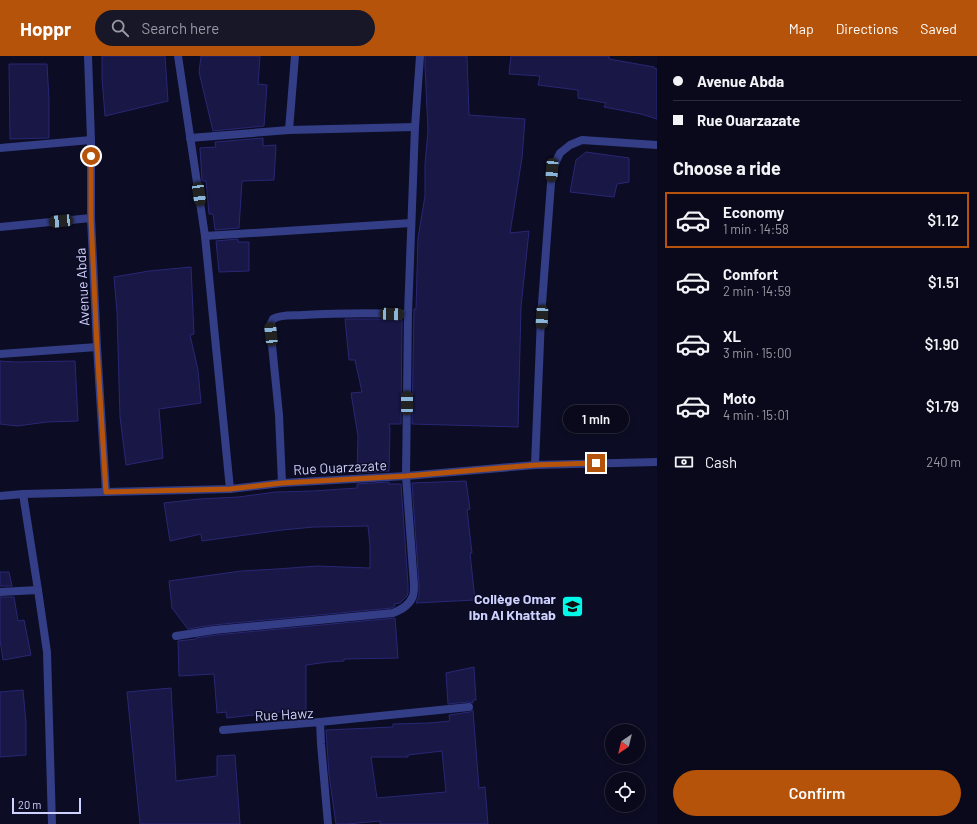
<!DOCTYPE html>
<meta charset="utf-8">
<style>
:root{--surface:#09091b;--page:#171728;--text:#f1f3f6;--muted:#999aa3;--line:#292a3a;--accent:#b45309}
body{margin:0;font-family:Barlow,sans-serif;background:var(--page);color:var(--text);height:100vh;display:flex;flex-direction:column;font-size:15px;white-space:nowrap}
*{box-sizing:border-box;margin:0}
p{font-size:13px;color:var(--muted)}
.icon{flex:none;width:22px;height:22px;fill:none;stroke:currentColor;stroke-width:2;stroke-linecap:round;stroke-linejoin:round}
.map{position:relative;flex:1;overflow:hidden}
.drawer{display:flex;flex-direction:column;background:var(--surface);width:320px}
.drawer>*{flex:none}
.hud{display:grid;align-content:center;height:88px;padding:0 16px;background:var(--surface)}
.needle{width:26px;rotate:215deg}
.controls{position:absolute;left:605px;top:668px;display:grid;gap:8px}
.controls a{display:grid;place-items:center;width:40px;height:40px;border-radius:50%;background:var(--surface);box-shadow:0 2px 6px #0003,0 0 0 1px var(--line);font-size:20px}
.scale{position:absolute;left:12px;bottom:10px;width:69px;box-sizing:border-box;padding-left:4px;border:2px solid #cfd2ff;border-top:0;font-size:11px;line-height:14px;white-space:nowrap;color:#cfd2ff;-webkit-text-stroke:3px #0c0c24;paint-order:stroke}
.end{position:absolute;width:18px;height:18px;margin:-9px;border:5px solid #b45309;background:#fff;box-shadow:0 0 0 2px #fff}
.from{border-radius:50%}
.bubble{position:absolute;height:28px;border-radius:14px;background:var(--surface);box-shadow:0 2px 6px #0003,0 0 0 1px var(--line);font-size:13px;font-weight:600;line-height:28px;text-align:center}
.car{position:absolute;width:12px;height:24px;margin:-12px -6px;border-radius:5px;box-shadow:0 0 3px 1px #0007;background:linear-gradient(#222 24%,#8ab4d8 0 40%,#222 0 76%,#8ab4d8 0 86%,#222 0)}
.hud b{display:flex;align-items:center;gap:14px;height:38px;font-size:15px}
.hud b+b{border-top:1px solid var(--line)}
.hud i{width:10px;height:10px;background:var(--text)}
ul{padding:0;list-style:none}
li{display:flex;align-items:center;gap:12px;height:56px;margin:0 8px 6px;padding:0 8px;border:2px solid transparent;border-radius:0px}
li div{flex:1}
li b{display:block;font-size:15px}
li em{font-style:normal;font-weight:600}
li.active{border-color:var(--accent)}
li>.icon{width:36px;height:36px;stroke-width:1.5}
h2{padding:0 16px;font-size:18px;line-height:48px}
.pay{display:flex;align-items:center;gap:10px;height:44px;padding:0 16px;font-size:15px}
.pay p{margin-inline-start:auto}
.cta{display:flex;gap:8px;margin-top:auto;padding:8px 16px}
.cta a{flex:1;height:46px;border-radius:24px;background:var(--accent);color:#fff;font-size:16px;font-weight:600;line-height:46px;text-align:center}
header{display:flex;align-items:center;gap:24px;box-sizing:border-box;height:56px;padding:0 20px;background:var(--accent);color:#fff}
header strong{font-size:19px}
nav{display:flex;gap:22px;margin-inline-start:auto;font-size:14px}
.search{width:280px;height:36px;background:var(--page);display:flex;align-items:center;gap:10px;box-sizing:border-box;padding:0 14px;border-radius:22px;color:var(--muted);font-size:15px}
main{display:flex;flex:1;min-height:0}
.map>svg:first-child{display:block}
.building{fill:#181746;stroke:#292774;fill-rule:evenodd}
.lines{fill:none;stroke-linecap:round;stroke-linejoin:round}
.street{stroke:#333e87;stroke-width:8}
.route{stroke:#b45309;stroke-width:5}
.labels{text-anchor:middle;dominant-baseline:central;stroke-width:3;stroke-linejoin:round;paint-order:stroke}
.street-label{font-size:14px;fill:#cfd2ff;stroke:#0c0c24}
.poi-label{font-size:14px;font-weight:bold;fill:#cfd2ff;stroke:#0c0c24;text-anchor:end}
</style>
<header>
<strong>Hoppr</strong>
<div class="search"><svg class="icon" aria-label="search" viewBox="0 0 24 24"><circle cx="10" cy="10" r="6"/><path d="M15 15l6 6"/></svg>Search here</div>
<nav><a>Map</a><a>Directions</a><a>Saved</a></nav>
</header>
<main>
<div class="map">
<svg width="657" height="768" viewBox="0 0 657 768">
<rect width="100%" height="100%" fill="#0c0c24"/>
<g class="building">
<path d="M102 0H165L168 45 105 60 102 22Z"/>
<path d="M201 0H260L258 28 267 29 264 70 213 75 199 16Z"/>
<path d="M425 0H467L469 59 525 63 522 102 510 177 529 175 521 251 518 371 412 368 414 253H416L418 182 425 140V108L428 75 425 10Z"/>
<path d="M511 0H609V3L654 11V12L657 13V63L641 58 604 51 606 47 578 42V34L538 29 540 20 509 18Z"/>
<path d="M9 8H47L49 44V82L10 83Z"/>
<path d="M263 82V90L276 89 274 124 242 125 239 172 215 174 213 158H209L206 125H202L200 92 216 91 215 86Z"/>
<path d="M586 96 629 102V126L617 128 614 141 570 136 576 104Z"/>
<path d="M238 183V186H249V215L219 216 216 185Z"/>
<path d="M191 211 194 278 190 279 198 314 201 347 159 353 163 402 126 409 120 361 117 256 114 221 149 215Z"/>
<path d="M345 263H402L401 368H389L390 373 389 415 357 417 358 380 351 337 362 336 355 304H349Z"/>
<path d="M0 305 15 306 75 305 78 365 47 366 17 370 0 368Z"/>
<path d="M466 425 470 453 467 454 472 497H470L475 544 416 547 419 540V529L412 427Z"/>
<path d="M389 426V428H401L408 529V537L407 540 400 547 394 548 395 550 392 552 213 569 188 573 172 552 169 525 241 515 277 513 317 510 370 512V490L368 470 314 471 282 474 202 485 201 478 170 485 164 447 199 443 238 441 276 436 313 435 357 432V428Z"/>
<path d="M0 516H9L12 530H0Z"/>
<path d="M0 541H14L18 565 24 564 31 599 3 604 0 584Z"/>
<path d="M395 562 398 602 344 603V605L328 606 306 609V656H279L227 662 226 656 217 657 214 618 179 620 178 585 196 583V582L215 579Z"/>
<path d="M474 611 476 644H473V647L468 646 448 648 446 617Z"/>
<path d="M171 632 176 725 217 720V700L235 699 240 768H140L127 636Z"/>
<path d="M23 634 26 667V699L0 701V636Z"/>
<path d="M473 654 479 732 485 731 488 768H380V765L347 768H336L329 719 326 674 393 671V668L429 667 450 665 449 659 470 656ZM442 695 446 736 377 742 371 701H408V699Z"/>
</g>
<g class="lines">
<g class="street">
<path d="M88 0 91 84V162L97 291 106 436"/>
<path d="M178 0 205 180 230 433"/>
<path d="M289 74 295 0"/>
<path d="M190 82 289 74 415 71"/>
<path d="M0 92 91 84"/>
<path d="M0 171 91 162"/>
<path d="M205 180 411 167"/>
<path d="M0 298 97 291"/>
<path d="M535 409 541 261 552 114 560 97 570 89 582 84 657 89"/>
<path d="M282 427 279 359 270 269 273 263C281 258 294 260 303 259 338 257 373 257 408 258"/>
<path d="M23 438 38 534 47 596 52 768"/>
<path d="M0 440 23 438 230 433 282 427 406 420 535 409 657 406"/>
<path d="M0 536 38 534"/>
<path d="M176 580 214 574 393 557C401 554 410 548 413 540 414 537 414 532 414 529L406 420 408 258 415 71 420 0"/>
<path d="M320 666 469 651"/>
<path d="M223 674 320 666 321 688 328 768"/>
</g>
</g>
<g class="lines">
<path class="route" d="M91 100V162L97 291 106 436 230 433 282 427 406 420 535 409 596 407"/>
</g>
<defs>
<symbol id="school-square" viewBox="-11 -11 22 22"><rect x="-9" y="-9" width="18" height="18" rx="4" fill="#00fae9" stroke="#0c0c24"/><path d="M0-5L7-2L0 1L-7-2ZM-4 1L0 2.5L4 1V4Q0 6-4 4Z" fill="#111"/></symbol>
</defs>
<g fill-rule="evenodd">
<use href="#school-square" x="560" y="538" width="25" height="25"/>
</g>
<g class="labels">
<g class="street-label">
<text transform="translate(82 231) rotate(-93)">Avenue Abda</text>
<text transform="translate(340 411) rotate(-3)">Rue Ouarzazate</text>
<text transform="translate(284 658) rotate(-3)">Rue Hawz</text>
</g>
<g class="poi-label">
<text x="556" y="542">Collège Omar<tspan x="556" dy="16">ibn Al Khattab</tspan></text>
</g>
</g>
</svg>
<div class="controls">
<a><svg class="needle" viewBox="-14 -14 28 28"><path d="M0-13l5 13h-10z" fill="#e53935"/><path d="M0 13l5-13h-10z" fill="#999aa3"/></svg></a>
<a><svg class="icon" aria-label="locate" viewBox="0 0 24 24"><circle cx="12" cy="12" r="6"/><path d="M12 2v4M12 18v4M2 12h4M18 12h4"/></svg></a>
</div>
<div class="scale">20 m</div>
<i class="end from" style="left:91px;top:100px"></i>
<i class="end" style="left:596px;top:407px"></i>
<div class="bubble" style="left:563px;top:349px;width:66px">1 min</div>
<i class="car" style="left:552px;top:114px;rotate:184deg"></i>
<i class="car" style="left:199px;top:138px;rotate:172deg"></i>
<i class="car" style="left:61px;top:165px;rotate:264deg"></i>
<i class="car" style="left:392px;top:258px;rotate:92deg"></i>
<i class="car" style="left:542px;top:261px;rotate:183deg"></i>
<i class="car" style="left:271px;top:278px;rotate:354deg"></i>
<i class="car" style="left:407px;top:347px;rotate:0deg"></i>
</div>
<section class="drawer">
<div class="hud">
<b><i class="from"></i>Avenue Abda</b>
<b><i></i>Rue Ouarzazate</b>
</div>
<h2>Choose a ride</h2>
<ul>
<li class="active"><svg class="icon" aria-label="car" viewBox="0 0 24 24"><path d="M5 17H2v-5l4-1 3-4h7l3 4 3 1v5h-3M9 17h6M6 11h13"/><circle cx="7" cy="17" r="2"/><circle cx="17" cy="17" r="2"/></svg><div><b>Economy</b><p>1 min · 14:58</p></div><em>$1.12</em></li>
<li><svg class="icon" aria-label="car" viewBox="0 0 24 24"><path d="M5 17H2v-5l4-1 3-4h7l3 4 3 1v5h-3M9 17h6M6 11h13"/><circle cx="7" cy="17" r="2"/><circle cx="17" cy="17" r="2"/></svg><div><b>Comfort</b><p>2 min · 14:59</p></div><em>$1.51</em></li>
<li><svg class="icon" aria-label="car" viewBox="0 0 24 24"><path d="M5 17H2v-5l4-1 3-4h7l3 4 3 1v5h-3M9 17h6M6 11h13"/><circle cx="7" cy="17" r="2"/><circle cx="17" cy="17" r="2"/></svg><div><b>XL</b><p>3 min · 15:00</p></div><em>$1.90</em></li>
<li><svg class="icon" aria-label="car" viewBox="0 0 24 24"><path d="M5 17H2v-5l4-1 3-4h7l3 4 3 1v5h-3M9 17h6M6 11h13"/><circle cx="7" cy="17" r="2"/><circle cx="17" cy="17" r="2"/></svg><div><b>Moto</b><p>4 min · 15:01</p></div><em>$1.79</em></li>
</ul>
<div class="pay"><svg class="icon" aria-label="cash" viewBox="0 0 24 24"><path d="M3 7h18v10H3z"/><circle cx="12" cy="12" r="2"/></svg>Cash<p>240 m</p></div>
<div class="cta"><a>Confirm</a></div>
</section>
</main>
